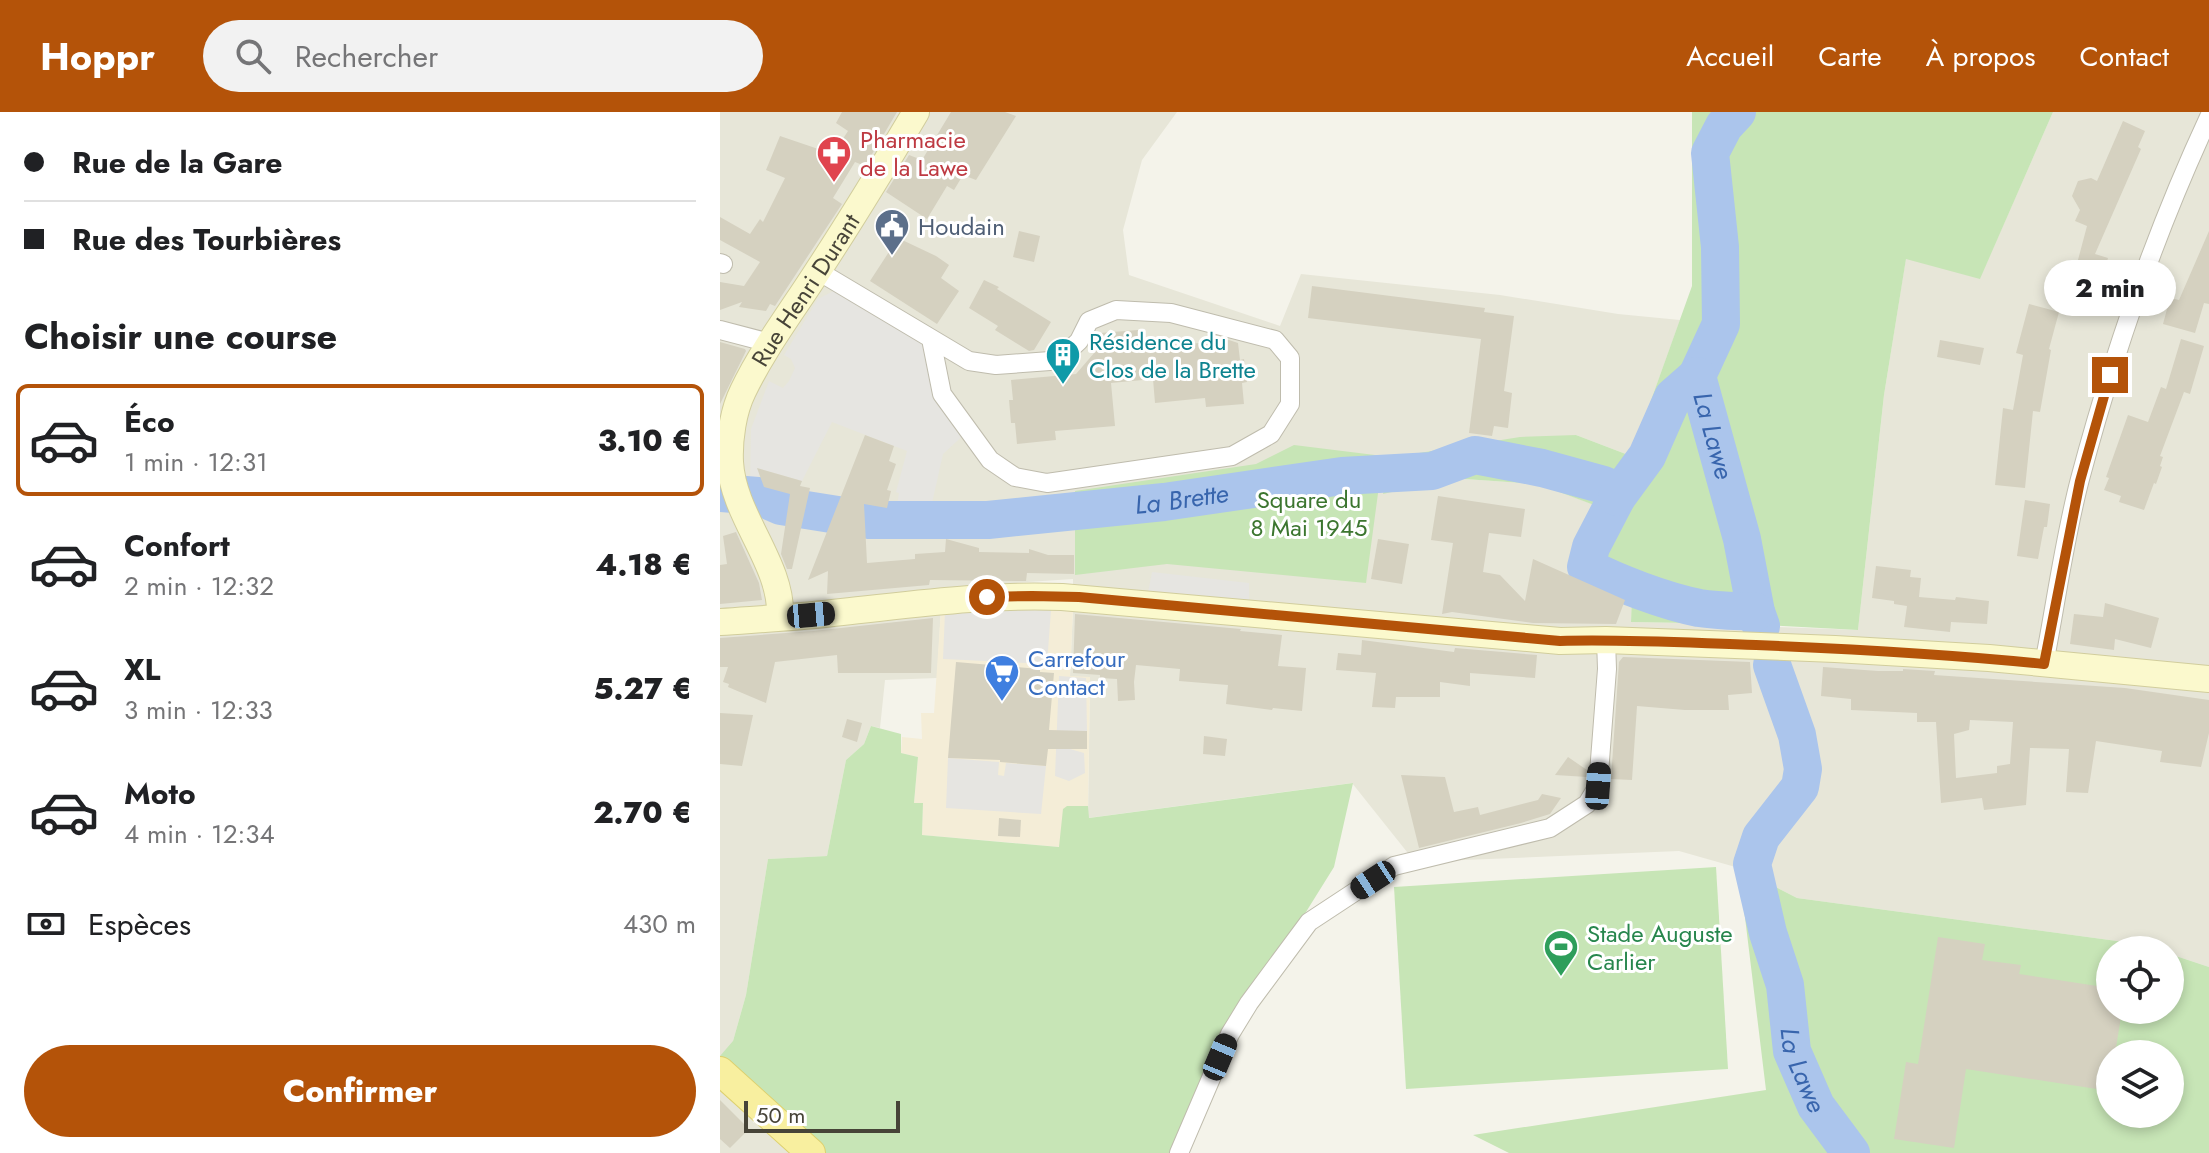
<!DOCTYPE html>
<html lang="fr">
<meta charset="utf-8">
<style>
:root{--surface:#fff;--page:#f2f2f2;--text:#202124;--muted:#757577;--line:#e0e0e0;--accent:#b45309}
body{margin:0;font-family:Jost,sans-serif;background:var(--page);color:var(--text);height:100vh;display:flex;flex-direction:column;font-size:30px;white-space:nowrap}
*{box-sizing:border-box;margin:0}
p{font-size:26px;color:var(--muted)}
.icon{flex:none;width:44px;height:44px;fill:none;stroke:currentColor;stroke-width:2;stroke-linecap:round;stroke-linejoin:round}
.map{position:relative;flex:1;overflow:hidden}
.drawer{display:flex;flex-direction:column;background:var(--surface);width:720px}
.drawer>*{flex:none}
.banner{display:grid;align-content:center;height:176px;padding:0 24px;background:var(--surface)}
.tools{position:absolute;left:1376px;top:824px;display:grid;gap:16px}
.tools a{display:grid;place-items:center;width:88px;height:88px;border-radius:50%;background:var(--surface);box-shadow:0 4px 12px #0003;font-size:40px}
.scale{position:absolute;left:24px;bottom:20px;width:156px;box-sizing:border-box;padding-left:8px;border:4px solid #474438;border-top:0;font-size:22px;line-height:28px;white-space:nowrap;color:#474438;-webkit-text-stroke:6px #fff;paint-order:stroke}
.end{position:absolute;width:36px;height:36px;margin:-18px;border:10px solid #b45309;background:#fff;box-shadow:0 0 0 4px #fff}
.from{border-radius:50%}
.bubble{position:absolute;height:56px;border-radius:28px;background:var(--surface);box-shadow:0 4px 12px #0003;font-size:26px;font-weight:800;line-height:56px;text-align:center}
.car{position:absolute;width:24px;height:48px;margin:-24px -12px;border-radius:10px;box-shadow:0 0 6px 2px #0007;background:linear-gradient(#222 24%,#8ab4d8 0 40%,#222 0 76%,#8ab4d8 0 86%,#222 0)}
.banner b{display:flex;align-items:center;gap:28px;height:76px;font-size:30px}
.banner b+b{border-top:2px solid var(--line)}
.banner i{width:20px;height:20px;background:var(--text)}
ul{padding:0;list-style:none}
li{display:flex;align-items:center;gap:24px;height:112px;margin:0 16px 12px;padding:0 8px;border:4px solid transparent;border-radius:12px}
li div{flex:1}
li b{display:block;font-size:30px}
li em{font-style:normal;font-weight:800}
li.on{border-color:var(--accent)}
li>.icon{width:72px;height:72px;stroke-width:1.5}
h2{padding:0 24px;font-size:36px;line-height:96px}
.pay{display:flex;align-items:center;gap:20px;height:88px;padding:0 24px;font-size:30px}
.pay p{margin-inline-start:auto}
.button{display:flex;gap:16px;margin-top:auto;padding:16px 24px}
.button a{flex:1;height:92px;border-radius:48px;background:var(--accent);color:#fff;font-size:32px;font-weight:800;line-height:92px;text-align:center}
header{display:flex;align-items:center;gap:48px;box-sizing:border-box;height:112px;padding:0 40px;background:var(--accent);color:#fff}
header strong{font-size:38px}
nav{display:flex;gap:44px;margin-inline-start:auto;font-size:28px}
.search{width:560px;height:72px;background:var(--page);display:flex;align-items:center;gap:20px;box-sizing:border-box;padding:0 28px;border-radius:44px;color:var(--muted);font-size:30px}
main{display:flex;flex:1;min-height:0}
.map>svg:first-child{display:block}
.residential{fill:#e7e6d8}
.commercial{fill:#f4edd7}
.green{fill:#c7e5b6;fill-rule:evenodd}
.parking{fill:#e6e5e1}
.lines{fill:none;stroke-linecap:round;stroke-linejoin:round}
.river{stroke:#abc5ec;stroke-width:38}
.building{fill:#d5d1c0;fill-rule:evenodd}
.street-casing{stroke:#bfbcad;stroke-width:20}
.secondary-casing{stroke:#d1cd9c;stroke-width:28}
.primary-casing{stroke:#ddd06f;stroke-width:30}
.street{stroke:#fff;stroke-width:18}
.secondary{stroke:#fbf9cd;stroke-width:26}
.primary{stroke:#f8ef9f;stroke-width:28}
.route{stroke:#b45309;stroke-width:10}
.labels{text-anchor:middle;dominant-baseline:central;stroke-width:6;stroke-linejoin:round;paint-order:stroke}
.health-label{font-size:24px;fill:#be3a42;stroke:#fff;text-anchor:start}
.service-label{font-size:24px;fill:#4e5e75;stroke:#fff;text-anchor:start}
.street-label{font-size:24px;fill:#474438;stroke:#fff}
.culture-label{font-size:24px;fill:#0d838f;stroke:#fff;text-anchor:start}
.park-label{font-size:24px;fill:#3c762f;stroke:#fff}
.shop-label{font-size:24px;fill:#366cbe;stroke:#fff;text-anchor:start}
.leisure-label{font-size:24px;fill:#27864d;stroke:#fff;text-anchor:start}
.water-label{font-size:26px;font-style:italic;fill:#3865ad;stroke:#fff}
</style>
<header>
<strong>Hoppr</strong>
<div class="search"><svg class="icon" aria-label="search" viewBox="0 0 24 24"><circle cx="10" cy="10" r="6"/><path d="M15 15l6 6"/></svg>Rechercher</div>
<nav><a>Accueil</a><a>Carte</a><a>À propos</a><a>Contact</a></nav>
</header>
<main>
<section class="drawer">
<div class="banner">
<b><i class="from"></i>Rue de la Gare</b>
<b><i></i>Rue des Tourbières</b>
</div>
<h2>Choisir une course</h2>
<ul>
<li class="on"><svg class="icon" aria-label="car" viewBox="0 0 24 24"><path d="M5 17H2v-5l4-1 3-4h7l3 4 3 1v5h-3M9 17h6M6 11h13"/><circle cx="7" cy="17" r="2"/><circle cx="17" cy="17" r="2"/></svg><div><b>Éco</b><p>1 min · 12:31</p></div><em>3.10 €</em></li>
<li><svg class="icon" aria-label="car" viewBox="0 0 24 24"><path d="M5 17H2v-5l4-1 3-4h7l3 4 3 1v5h-3M9 17h6M6 11h13"/><circle cx="7" cy="17" r="2"/><circle cx="17" cy="17" r="2"/></svg><div><b>Confort</b><p>2 min · 12:32</p></div><em>4.18 €</em></li>
<li><svg class="icon" aria-label="car" viewBox="0 0 24 24"><path d="M5 17H2v-5l4-1 3-4h7l3 4 3 1v5h-3M9 17h6M6 11h13"/><circle cx="7" cy="17" r="2"/><circle cx="17" cy="17" r="2"/></svg><div><b>XL</b><p>3 min · 12:33</p></div><em>5.27 €</em></li>
<li><svg class="icon" aria-label="car" viewBox="0 0 24 24"><path d="M5 17H2v-5l4-1 3-4h7l3 4 3 1v5h-3M9 17h6M6 11h13"/><circle cx="7" cy="17" r="2"/><circle cx="17" cy="17" r="2"/></svg><div><b>Moto</b><p>4 min · 12:34</p></div><em>2.70 €</em></li>
</ul>
<div class="pay"><svg class="icon" aria-label="cash" viewBox="0 0 24 24"><path d="M3 7h18v10H3z"/><circle cx="12" cy="12" r="2"/></svg>Espèces<p>430 m</p></div>
<div class="button"><a>Confirmer</a></div>
</section>
<div class="map">
<svg width="1489" height="1041" viewBox="0 0 1489 1041">
<rect width="100%" height="100%" fill="#f4f3ea"/>
<g class="residential">
<path d="M0 0H457L422 48 403 118 409 163 560 214 581 162 780 183 898 202 960 208 911 344 856 323 663 381 730 366 818 372 883 396 856 458 912 481 911 510 1024 512 1052 585 1070 646 1066 675 1028 722 1019 756 959 739 695 750 632 671 368 706 370 566 350 565 353 497V467L218 476 221 497 217 566 165 568 160 616 151 614 144 632 126 648 107 744 48 747 26 883 13 929 103 1041H0Z"/>
<path d="M1333 0H1489V855L1450 842V838H1437L1419 832 1077 786 1044 769 1043 756 1047 739 1057 719 1077 692 1088 667 1090 649 1079 601 1073 556 1057 515 1138 518 1164 283 1186 146 1260 166Z"/>
</g>
<path class="commercial" d="M221 497H353L350 564 370 565 368 694H347L340 735 202 723 203 692 194 691 198 645 181 641 182 625 202 627 201 601H214Z"/>
<g class="green">
<path d="M972 0H1333L1260 167 1186 147 1164 283 1138 518 1024 512 911 510 912 481 856 458 882 396 818 372 730 366 663 382 674 345 800 325 856 323 911 344 972 174Z"/>
<path d="M574 333 663 344 646 471 447 452 355 463V379L536 352Z"/>
<path d="M151 614 181 622V641L198 645 194 691H203L202 723 339 735 343 697 347 694H368L369 706 633 671 614 755 510 922 459 1041H91L0 959V944L13 929 26 883 48 747 107 744 126 648 144 632Z"/>
<path d="M996 755 1008 957 686 977 674 775Z"/>
<path d="M1019 756 1077 786 1419 832 1437 838H1390V898H1450V842L1489 855V1041H789L753 1023 1046 978ZM1390 942H1450V1002H1390Z"/>
</g>
<g class="parking">
<path d="M123 174 211 227 222 282 249 318 223 342 210 400 177 393 179 381 176 380 187 339 112 310 82 369 40 357 37 373 30 371 31 317 49 269 63 276 69 269 75 256 71 247 64 243 98 187Z"/>
<path d="M432 460 529 471V500L426 491Z"/>
<path d="M277 498H331L327 552 223 547 225 500Z"/>
<path d="M339 564 366 566 367 619 350 637 364 641 365 661 349 669 335 664Z"/>
<path d="M228 646 279 650 278 663 284 664 286 651 326 654 321 702 226 696Z"/>
</g>
<g class="lines">
<g class="river">
<path id="s1" d="M1017 0 1004 14 990 41 1000 135 1001 212 977 264 1022 427 1036 500 1041 514"/>
<path id="s2" d="M0 381 38 384 61 394 149 408H268L444 390 622 364 712 359 755 343 822 356 884 373 897 385 871 435 866 455C897 471 944 489 979 496 998 499 1018 499 1036 500"/>
<path d="M897 385 927 344 953 285 977 264"/>
<path id="s3" d="M1052 553 1077 623 1083 657 1080 675 1041 725 1032 752 1048 821 1065 873 1072 939 1096 994 1131 1041"/>
</g>
</g>
<g class="building">
<path d="M122 0H177L145 54 135 50 113 86 122 92 55 194 50 192 46 199 19 195 22 190 0 198V170L24 174 40 150 0 128V105L30 122 40 107 43 110 65 66 46 58 60 24 113 42 128 19 116 11Z"/>
<path d="M231 0H285L296 4 256 68 243 63 234 78 227 74 207 107 166 80 189 43 202 48Z"/>
<path d="M1403 9 1425 19 1418 35 1421 37 1375 142 1388 146 1377 185 1350 178 1367 114 1355 109 1360 98 1352 84 1358 69 1371 66 1377 69Z"/>
<path d="M299 119 320 124 314 150 293 145Z"/>
<path d="M1489 119V192L1484 191 1475 221 1443 212 1450 186 1459 188Z"/>
<path d="M178 126 216 144 229 153 221 166 239 179 217 212 150 169Z"/>
<path d="M264 168 279 175 277 177 331 210 314 238 309 239 275 218 278 214 249 196Z"/>
<path d="M592 174 765 196 764 200 794 204 784 279 792 281 788 316 774 314 772 324 749 321 761 227 588 206Z"/>
<path d="M1309 192 1339 200 1329 237 1331 238 1320 300 1313 299 1305 376 1275 373 1283 296 1293 298 1303 243 1296 241Z"/>
<path d="M418 218 420 237 509 228 518 231 520 248 524 247 527 270 522 271 524 292 486 295 485 286 435 291 433 267 391 271 395 314 335 319 336 328 297 332 295 311H291L289 288H293L291 268 356 262 375 240 369 235 380 221Z"/>
<path d="M1461 227 1484 234 1470 282 1464 280 1440 344 1443 345 1440 354 1442 355 1436 372 1434 371 1424 398 1399 390 1401 384 1384 378 1389 366 1386 365 1408 303 1428 310 1441 275 1446 277Z"/>
<path d="M1220 228 1264 236 1260 253 1217 245Z"/>
<path d="M0 230 25 237 26 239 0 292Z"/>
<path d="M145 323 174 334 169 349 176 352 167 378 171 379 167 396 144 392 147 451 195 447V442L225 440 226 427 259 436V440L309 441V437L328 443H354V462L307 461 306 469 210 468 209 473 107 482 108 459 88 468Z"/>
<path d="M37 356 82 369 80 374 90 376 72 457H67L61 442 70 382 44 375Z"/>
<path d="M718 384 805 397 801 425 769 421 763 460 780 463 805 489 813 447 905 488 896 512 813 511 732 500 722 502 733 431 711 428Z"/>
<path d="M1305 388 1330 392 1327 415H1324L1318 447 1297 444Z"/>
<path d="M16 420 39 471 42 488 0 492V453L7 452 3 424Z"/>
<path d="M658 427 689 432 682 472 651 467Z"/>
<path d="M1156 454 1191 458 1190 465 1201 466 1199 485 1235 488 1236 485 1269 489 1267 512 1231 510 1230 520 1184 515 1187 494 1174 492V489L1152 486Z"/>
<path d="M1385 491 1439 506 1431 536 1395 527 1394 538 1350 532 1354 502 1383 505Z"/>
<path d="M355 502 521 517 520 519 562 523 558 554 586 556 582 599 553 596 552 598 506 592 508 573 459 569 460 557 416 553 414 570 415 588 398 589 397 567 380 566V563L353 561Z"/>
<path d="M213 506 211 561H118L117 543 55 550 46 591 8 575 9 572 3 570 8 555H0V526L93 519Z"/>
<path d="M642 528 734 540 735 536 817 543 815 566 750 561V574L720 570V585H676L675 596 652 595 656 561 616 558 618 541 641 543Z"/>
<path d="M903 545 1030 550 1032 581 1008 583 1009 598H965L917 594 912 668 891 667 899 550Z"/>
<path d="M236 550 320 557V560L334 561 329 618 367 619V637H328L326 654 280 650V648L228 646Z"/>
<path d="M1103 555 1158 559H1183V557L1215 559 1214 563 1405 576 1489 588V621L1481 655 1440 650 1442 639 1376 629 1368 681 1346 680 1349 637 1310 636 1306 693 1264 698 1262 686 1221 691 1216 610H1197V601L1131 598V587L1101 584ZM1250 608 1293 610 1290 652 1277 654V661L1236 666 1234 622 1249 618Z"/>
<path d="M0 601 33 603 22 654 0 652Z"/>
<path d="M127 607 142 611 137 630 122 625Z"/>
<path d="M484 624 507 627 505 644 483 642Z"/>
<path d="M848 645 867 658V665L835 663Z"/>
<path d="M681 663 725 665 734 700 758 695 760 703 818 688 822 682 841 686 830 702 801 711 699 736Z"/>
<path d="M279 706 301 708 300 725 278 724Z"/>
<path d="M1218 825 1265 832 1262 848 1301 853 1299 862 1390 876V898H1402L1395 942H1390V979L1246 957 1234 1036 1174 1027 1186 950 1198 952Z"/>
<path d="M0 988 29 1017 10 1036 0 1027Z"/>
</g>
<g class="lines">
<defs>
<g id="street">
<path d="M0 151 3 152"/>
<path d="M98 159 249 249 276 253 330 249 344 243 359 229 369 209 396 198 451 201 555 228 570 246V292L551 322 512 344 327 371 295 365 270 348 222 282 211 227"/>
<path d="M0 218 50 231"/>
<path d="M1324 552C1336 491 1344 428 1360 367 1393 243 1435 121 1489 5"/>
<path d="M459 1041 510 922 529 891 589 810 674 754 830 716 867 692 878 674 887 557 886 528"/>
</g>
<g id="secondary">
<path id="s4" d="M60 505C63 452 13 405 10 350 9 328 13 299 23 279 43 237 72 199 97 160 131 108 164 54 196 0"/>
<path d="M0 510C41 507 82 505 122 500 197 492 266 482 342 485L840 529 886 528 1115 537 1269 546 1489 567"/>
</g>
<path id="primary" d="M0 959 91 1041"/>
</defs>
<use href="#street" class="street-casing"/>
<use href="#secondary" class="secondary-casing"/>
<use href="#primary" class="primary-casing"/>
<use href="#street" class="street"/>
<use href="#secondary" class="secondary"/>
<use href="#primary" class="primary"/>
</g>
<g class="lines">
<path class="route" d="M267 485 312 484 359 485 840 529C905 527 971 531 1036 533 1132 537 1228 542 1324 552L1360 369 1390 263"/>
</g>
<defs>
<symbol id="pharmacy-pin" viewBox="-11 -11 22 30"><path d="M0 17L-7.5 6A9.5 9.5 0 1 1 7.5 6Z" fill="#e0444e" stroke="#fff"/><path d="M-2-6h4v4h4v4h-4v4h-4v-4h-4v-4h4Z" fill="#fff"/></symbol>
<symbol id="civic-pin" viewBox="-11 -11 22 30"><path d="M0 17L-7.5 6A9.5 9.5 0 1 1 7.5 6Z" fill="#5c6f8a" stroke="#fff"/><path d="M-.6-6.5H3V-4.5H.6V-3L4-1V1h2V6H-6V1h2V-1L-.6-3ZM-1.2 2.5V6h2.4V2.5Z" fill="#fff"/></symbol>
<symbol id="building-pin" viewBox="-11 -11 22 30"><path d="M0 17L-7.5 6A9.5 9.5 0 1 1 7.5 6Z" fill="#0f9aa8" stroke="#fff"/><path d="M-4-6H4V6H1V3H-1V6H-4ZM-2.5-4.3h1.7v1.8h-1.7ZM.8-4.3h1.7v1.8H.8ZM-2.5-1h1.7V.8h-1.7ZM.8-1h1.7V.8H.8Z" fill="#fff"/></symbol>
<symbol id="supermarket-pin" viewBox="-11 -11 22 30"><path d="M0 17L-7.5 6A9.5 9.5 0 1 1 7.5 6Z" fill="#3f7fe0" stroke="#fff"/><path d="M-6-5.5h2.5l.6 2H6L4.5 2H-2.5L-4.4-4H-6ZM-1.5 3.2a1.3 1.3 0 1 0 .1 0ZM3 3.2a1.3 1.3 0 1 0 .1 0Z" fill="#fff"/></symbol>
<symbol id="stadium-pin" viewBox="-11 -11 22 30"><path d="M0 17L-7.5 6A9.5 9.5 0 1 1 7.5 6Z" fill="#2e9e5b" stroke="#fff"/><path d="M0-5a6.5 5 0 1 0 0 10a6.5 5 0 1 0 0-10ZM-3.5-1.8h7v3.6h-7Z" fill="#fff"/></symbol>
</defs>
<g fill-rule="evenodd">
<use href="#pharmacy-pin" x="94" y="21" width="40" height="54"/>
<use href="#civic-pin" x="152" y="94" width="40" height="54"/>
<use href="#building-pin" x="323" y="223" width="40" height="54"/>
<use href="#supermarket-pin" x="262" y="540" width="40" height="54"/>
<use href="#stadium-pin" x="821" y="815" width="40" height="54"/>
</g>
<g class="labels">
<g class="health-label">
<text x="140" y="27">Pharmacie<tspan x="140" dy="28">de la Lawe</tspan></text>
</g>
<g class="service-label">
<text x="198" y="114">Houdain</text>
</g>
<g class="street-label">
<text stroke="none"><textPath href="#s4" startOffset="356">Rue Henri Durant</textPath></text>
</g>
<g class="culture-label">
<text x="369" y="229">Résidence du<tspan x="369" dy="28">Clos de la Brette</tspan></text>
</g>
<g class="park-label">
<text x="589" y="387">Square du<tspan x="589" dy="28">8 Mai 1945</tspan></text>
</g>
<g class="shop-label">
<text x="308" y="546">Carrefour<tspan x="308" dy="28">Contact</tspan></text>
</g>
<g class="leisure-label">
<text x="867" y="821">Stade Auguste<tspan x="867" dy="28">Carlier</tspan></text>
</g>
<g class="water-label">
<text stroke="none"><textPath href="#s1" startOffset="340">La Lawe</textPath></text>
<text stroke="none"><textPath href="#s2" startOffset="466">La Brette</textPath></text>
<text stroke="none"><textPath href="#s3" startOffset="432">La Lawe</textPath></text>
</g>
</g>
</svg>
<div class="tools">
<a><svg class="icon" aria-label="locate" viewBox="0 0 24 24"><circle cx="12" cy="12" r="6"/><path d="M12 2v4M12 18v4M2 12h4M18 12h4"/></svg></a>
<a><svg class="icon" aria-label="layers" viewBox="0 0 24 24"><path d="M12 4l9 5-9 5-9-5zM3 14l9 5 9-5"/></svg></a>
</div>
<div class="scale">50 m</div>
<i class="end from" style="left:267px;top:485px"></i>
<i class="end" style="left:1390px;top:263px"></i>
<div class="bubble" style="left:1324px;top:148px;width:132px">2 min</div>
<i class="car" style="left:91px;top:503px;rotate:85deg"></i>
<i class="car" style="left:878px;top:674px;rotate:4deg"></i>
<i class="car" style="left:653px;top:768px;rotate:237deg"></i>
<i class="car" style="left:500px;top:945px;rotate:23deg"></i>
</div>
</main>
